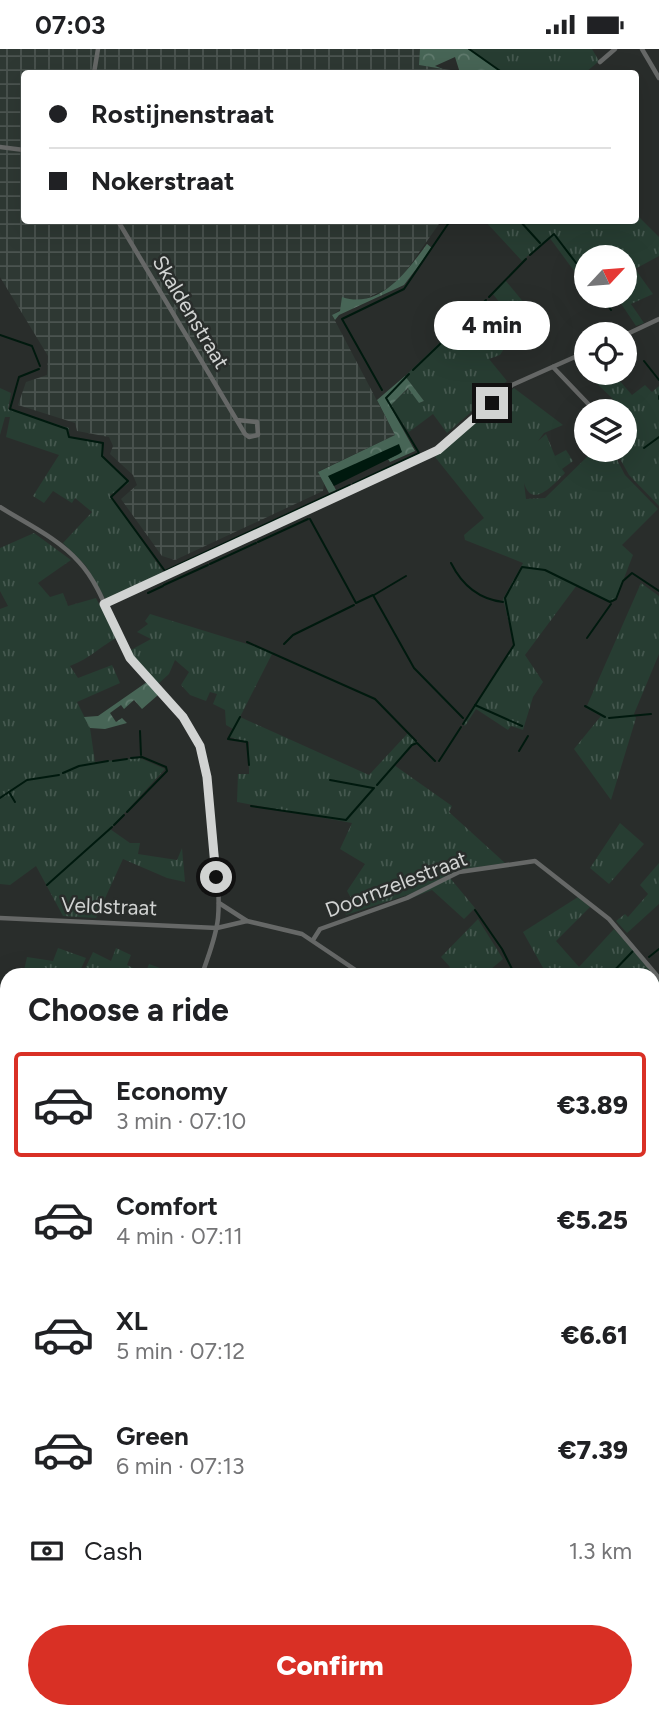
<!DOCTYPE html>
<meta charset="utf-8">
<style>
:root{--surface:#fff;--page:#f6f6f6;--text:#202124;--muted:#757577;--line:#e0e0e0;--accent:#d93025}
body{margin:0;font-family:Figtree,sans-serif;background:var(--page);color:var(--text);height:100vh;display:flex;flex-direction:column;font-size:26px;white-space:nowrap}
*{box-sizing:border-box;margin:0}
p{font-size:23px;color:var(--muted)}
.icon{flex:none;width:38px;height:38px;fill:none;stroke:currentColor;stroke-width:2;stroke-linecap:round;stroke-linejoin:round}
.map{position:relative;flex:1;overflow:hidden}
.side{position:absolute;left:0px;top:919px;width:660px;height:751px;display:flex;flex-direction:column;background:var(--surface);border-radius:21px 21px 0 0;box-shadow:0 7px 28px #0002}
.side>*{flex:none}
.guide{position:absolute;left:21px;top:21px;width:618px;height:154px;border-radius:7px;box-shadow:0 7px 28px #0002;display:grid;align-content:center;height:154px;padding:0 28px;background:var(--surface)}
.needle{width:46px;rotate:64deg}
.buttons{position:absolute;left:574px;top:196px;display:grid;gap:14px}
.buttons a{display:grid;place-items:center;width:63px;height:63px;border-radius:50%;background:var(--surface);box-shadow:0 7px 28px #0002;font-size:35px}
.end{position:absolute;width:32px;height:32px;margin:-16px;border:9px solid #d1d3d2;background:#111;box-shadow:0 0 0 4px #111}
.from{border-radius:50%}
.bubble{position:absolute;height:49px;border-radius:24px;background:var(--surface);box-shadow:0 7px 28px #0002;font-size:23px;font-weight:800;line-height:49px;text-align:center}
.guide b{display:flex;align-items:center;gap:24px;height:66px;font-size:26px}
.guide b+b{border-top:2px solid var(--line)}
.guide i{width:18px;height:18px;background:var(--text)}
ul{padding:0;list-style:none}
li{display:flex;align-items:center;gap:21px;height:105px;margin:0 14px 10px;padding:0 14px;border:4px solid transparent;border-radius:7px}
li div{flex:1}
li b{display:block;font-size:26px}
li em{font-style:normal;font-weight:800}
li.active{border-color:var(--accent)}
li>.icon{width:63px;height:63px;stroke-width:1.5}
h2{padding:0 28px;font-size:32px;line-height:84px}
.pay{display:flex;align-items:center;gap:18px;height:77px;padding:0 28px;font-size:26px}
.pay p{margin-inline-start:auto}
.button{display:flex;gap:14px;margin-top:auto;padding:14px 28px}
.button a{flex:1;height:80px;border-radius:42px;background:var(--accent);color:#fff;font-size:28px;font-weight:800;line-height:80px;text-align:center}
.status{display:flex;justify-content:space-between;align-items:center;height:49px;padding:0 35px;background:var(--surface);direction:ltr}
.status svg{height:19px;fill:currentColor}
.map>svg:first-child{display:block}
.industrial{fill:url(#industrial-grid)}
.grass{fill:url(#grass-tufts)}
.forest{fill:url(#forest-crowns)}
.water{fill:#00190e}
.lines{fill:none;stroke-linecap:round;stroke-linejoin:round}
.stream{stroke:#00190e;stroke-width:2}
.minor{stroke:#666867;stroke-width:4.5}
.route{stroke:#d1d3d2;stroke-width:9}
.labels{text-anchor:middle;dominant-baseline:central;stroke-width:5;stroke-linejoin:round;paint-order:stroke}
.street-label{font-size:21px;fill:#d1d3d2;stroke:#292d2b}
</style>
<div class="status"><b>07:03</b><svg viewBox="0 0 49 12"><path d="M0 12V9h3v3zM5 12V6h3v6zM10 12V3h3v9zM15 12V0h3v12zM26 1h20v11H26zM47 4h2v5h-2z"/></svg></div>
<div class="map">
<svg width="659" height="1668" viewBox="0 0 659 1668">
<defs>
<pattern id="industrial-grid" width="8" height="8" patternUnits="userSpaceOnUse" patternTransform="scale(1.75)"><rect width="8" height="8" fill="#2e3833"/><path d="M0 4h8M4 0v8" fill="none" stroke="#4b5450"/></pattern>
<pattern id="grass-tufts" width="24" height="20" patternUnits="userSpaceOnUse" patternTransform="scale(1.75)"><rect width="24" height="20" fill="#273d32"/><path d="M3 7l-1-3M5 7V3M7 7l1-3M15 17l-1-3M17 17v-4M19 17l1-3" fill="none" stroke="#45584f"/></pattern>
<pattern id="forest-crowns" width="20" height="18" patternUnits="userSpaceOnUse" patternTransform="scale(1.75)"><rect width="20" height="18" fill="#476556"/><path d="M2 6a3 3 0 1 1 6 0M12 15a3 3 0 1 1 6 0" fill="none" stroke="#607a6d"/></pattern>
</defs>
<rect width="100%" height="100%" fill="#292d2b"/>
<g class="industrial">
<path d="M0 0H428L419 16 457 22 459 24H24V172H441L397 235 363 251 353 252 332 266 395 386 319 422 324 435 323 442 175 511 162 507 121 450 137 436 133 426 110 405 113 397 109 388 77 382 75 374 18 356 26 333 47 326 48 307 0 228Z"/>
<path d="M656 943 659 946 657 1053 653 1049V947Z"/>
</g>
<g class="grass">
<path d="M469 0H592L599 12 585 24H503Z"/>
<path d="M635 164 659 188V207L635 220 653 245 631 255 644 274 636 277 620 253 610 258 602 247H625V208H586V238L549 188 522 212 485 172H635Z"/>
<path d="M505 231 535 267 521 280 492 244Z"/>
<path d="M477 258 507 295 500 306 489 310 507 332 447 384 433 365 409 383 390 357 409 339 419 354 424 352 405 327Z"/>
<path d="M586 324H613L632 346 645 336 652 343 659 337V457L629 426 615 401H625V362H600L617 354Z"/>
<path d="M0 339 11 344 8 360 69 379 68 388 101 394 104 409 129 434 110 446 164 524 106 551 86 517 63 494 92 463 75 449 72 454 53 442 44 454 33 447 59 406 6 388 10 368H5L0 386Z"/>
<path d="M514 339 563 376 544 384 538 392 546 385 555 407 566 401 573 412 562 420 565 424C554 435 532 461 524 434L526 450 545 449 594 401H612L625 426 658 460 622 496 633 506 616 550 608 552 577 536 525 606 543 633 533 648 523 681 511 677 508 681 476 660 465 677 462 675 512 599 514 593 503 550 523 514 465 491 464 486 484 469 435 408Z"/>
<path d="M34 484 71 511 38 534 50 548 63 544 68 557 96 549 116 589C97 600 92 608 70 617L78 629 112 616 120 634 77 653 90 679 95 713 140 709 165 720 110 780 130 794H140L138 805 177 811 182 799 185 833 167 829 123 810 96 869 63 867 36 817 10 836 0 835V560L8 557 0 542V499Z"/>
<path d="M641 534 659 547V605L634 665 636 669 611 751 574 700 601 667 586 659Z"/>
<path d="M150 565 273 603 240 668 369 726 408 684 416 693 394 716 452 757 449 763 505 814 459 821 410 845 346 866 343 859 354 854 347 842 365 815 340 800 352 774 237 753 238 725H249V693L229 688 233 680 226 676 225 661 213 655 217 645 210 643 206 652 190 646 181 636 189 623 175 611 169 625 158 635 129 602 151 590 137 583 148 575 145 572Z"/>
<path d="M620 774 644 795 609 835 590 819Z"/>
<path d="M659 814V855L627 884 616 872 625 865 628 868 648 845 640 836Z"/>
<path d="M450 829 475 859 464 870 432 841 404 852Z"/>
<path d="M578 848 590 858 556 892 579 918 614 880 659 929V946L656 944 653 947V926H547L523 883Z"/>
<path d="M478 870 503 910 484 926H443L450 918 441 908Z"/>
<path d="M58 899 86 909 78 926H23L27 908 53 912Z"/>
<path d="M116 899 131 906 127 916 145 925 149 915 179 926H82L93 903 111 912Z"/>
<path d="M7 1023V1127L0 1124V1037Z"/>
<path d="M653 1117 659 1125V1236L653 1229Z"/>
<path d="M0 1181 7 1182V1275L0 1272Z"/>
</g>
<g class="forest">
<path d="M420 0H469L503 24H460L455 8 435 17 443 20 419 16Z"/>
<path d="M427 195 432 199 404 236 339 266 335 271 332 266 340 262 342 248C380 261 407 222 427 195Z"/>
<path d="M405 327 424 352 419 354 408 339 390 357 415 402 390 413 388 410 399 405 329 428 336 441 329 444 318 423 395 386 377 351Z"/>
<path d="M147 633 158 646 142 660 134 651 124 660 121 656 110 664 116 673 122 669 127 674 105 680 90 679 84 668 98 667Z"/>
</g>
<path class="water" d="M399 395 402 403 399 405 334 437 328 427Z"/>
<g class="lines">
<g class="stream">
<path d="M469 0 503 24"/>
<path d="M520 172 540 194"/>
<path d="M530 206 554 185 586 227"/>
<path d="M601 247 611 261"/>
<path d="M489 248 526 210"/>
<path d="M0 286 32 297 40 317"/>
<path d="M644 312 659 331"/>
<path d="M39 320 19 328 10 360 67 380 69 388 103 394 102 407 128 432 111 448 165 522 350 436"/>
<path d="M413 321 486 251"/>
<path d="M382 341 342 270 404 240 450 172"/>
<path d="M659 347V350"/>
<path d="M644 399 659 388"/>
<path d="M353 435 419 404 386 349 409 325"/>
<path d="M310 470 356 554 373 546 414 619 463 669"/>
<path d="M258 493 308 470"/>
<path d="M451 514C462 536 478 550 503 553"/>
<path d="M210 515 256 494"/>
<path d="M164 536 208 516"/>
<path d="M148 544 163 537"/>
<path d="M374 546 406 527"/>
<path d="M587 589 611 555"/>
<path d="M247 593 375 650 416 692"/>
<path d="M284 595 293 586 354 556"/>
<path d="M475 656 522 677"/>
<path d="M585 657 605 668"/>
<path d="M240 668 228 690 247 693 249 716"/>
<path d="M609 669 651 665"/>
<path d="M463 675 514 596 505 549 522 518 545 521 610 553 616 550 623 532 632 524 659 542"/>
<path d="M140 682 141 706"/>
<path d="M519 702 528 687"/>
<path d="M113 712 127 710"/>
<path d="M439 712 461 678"/>
<path d="M63 724 79 717 108 712"/>
<path d="M330 731 373 739"/>
<path d="M377 736 412 696 417 694 435 712"/>
<path d="M9 743 15 753"/>
<path d="M0 749 27 731 59 726"/>
<path d="M251 757 346 771 374 739"/>
<path d="M127 763 167 722 166 718 142 708 131 709"/>
<path d="M114 776 124 766"/>
<path d="M47 836 112 778"/>
<path d="M475 861 502 900 515 926"/>
<path d="M649 908 659 900"/>
<path d="M610 926 633 902"/>
<path d="M653 1003 657 998"/>
<path d="M0 1018 7 1019"/>
<path d="M0 1092 7 1095"/>
<path d="M653 1115 659 1130"/>
<path d="M653 1168H659"/>
<path d="M653 1200 659 1199"/>
<path d="M0 1269 7 1272"/>
<path d="M0 1418 5 1419"/>
<path d="M653 1602 659 1594"/>
<path d="M653 1626 659 1619"/>
<path d="M654 1647 659 1641"/>
<path d="M425 1662 435 1668"/>
<path d="M497 1662 504 1668"/>
<path d="M525 1662 531 1668"/>
<path d="M549 1662 555 1668"/>
<path d="M644 1662 652 1668"/>
</g>
<g class="minor">
<path d="M642 0 659 29"/>
<path d="M600 13 615 0"/>
<path d="M94 24 98 0"/>
<path d="M0 98 24 101"/>
<path d="M118 172 245 385 249 388 258 386 257 373 237 371"/>
<path d="M625 286 659 270"/>
<path d="M553 318 595 362"/>
<path d="M614 401 615 403"/>
<path d="M0 458C27 475 58 489 79 513 103 539 111 577 129 607 147 636 177 655 194 685 209 714 221 836 218 869 216 889 208 907 202 926"/>
<path d="M104 555 438 401 512 336 586 303"/>
<path d="M219 854 247 872 302 885 363 926"/>
<path d="M0 869 217 879 247 872"/>
<path d="M313 891 320 880 407 849 459 823 535 812 609 870 659 929"/>
<path d="M653 1057 659 1054"/>
<path d="M653 1234 659 1240"/>
<path d="M0 1435 7 1423"/>
<path d="M371 1662 383 1668"/>
<path d="M207 1668 210 1662"/>
<path d="M268 1668 271 1662"/>
</g>
</g>
<g class="lines">
<path class="route" d="M216 828 207 728 200 697 183 668 130 609 104 555 438 401 492 354"/>
</g>
<g class="labels">
<g class="street-label">
<text transform="translate(191 263) rotate(59)">Skaldenstraat</text>
<text transform="translate(396 835) rotate(-21)">Doornzelestraat</text>
<text transform="translate(109 857) rotate(2)">Veldstraat</text>
</g>
</g>
</svg>
<div class="buttons">
<a><svg class="needle" viewBox="-14 -14 28 28"><path d="M0-13l5 13h-10z" fill="#e53935"/><path d="M0 13l5-13h-10z" fill="#757577"/></svg></a>
<a><svg class="icon" aria-label="locate" viewBox="0 0 24 24"><circle cx="12" cy="12" r="6"/><path d="M12 2v4M12 18v4M2 12h4M18 12h4"/></svg></a>
<a><svg class="icon" aria-label="layers" viewBox="0 0 24 24"><path d="M12 4l9 5-9 5-9-5zM3 14l9 5 9-5"/></svg></a>
</div>
<i class="end from" style="left:216px;top:828px"></i>
<i class="end" style="left:492px;top:354px"></i>
<div class="bubble" style="left:434px;top:252px;width:116px">4 min</div>
<div class="guide">
<b><i class="from"></i>Rostijnenstraat</b>
<b><i></i>Nokerstraat</b>
</div>
<section class="side">
<h2>Choose a ride</h2>
<ul>
<li class="active"><svg class="icon" aria-label="car" viewBox="0 0 24 24"><path d="M5 17H2v-5l4-1 3-4h7l3 4 3 1v5h-3M9 17h6M6 11h13"/><circle cx="7" cy="17" r="2"/><circle cx="17" cy="17" r="2"/></svg><div><b>Economy</b><p>3 min · 07:10</p></div><em>€3.89</em></li>
<li><svg class="icon" aria-label="car" viewBox="0 0 24 24"><path d="M5 17H2v-5l4-1 3-4h7l3 4 3 1v5h-3M9 17h6M6 11h13"/><circle cx="7" cy="17" r="2"/><circle cx="17" cy="17" r="2"/></svg><div><b>Comfort</b><p>4 min · 07:11</p></div><em>€5.25</em></li>
<li><svg class="icon" aria-label="car" viewBox="0 0 24 24"><path d="M5 17H2v-5l4-1 3-4h7l3 4 3 1v5h-3M9 17h6M6 11h13"/><circle cx="7" cy="17" r="2"/><circle cx="17" cy="17" r="2"/></svg><div><b>XL</b><p>5 min · 07:12</p></div><em>€6.61</em></li>
<li><svg class="icon" aria-label="car" viewBox="0 0 24 24"><path d="M5 17H2v-5l4-1 3-4h7l3 4 3 1v5h-3M9 17h6M6 11h13"/><circle cx="7" cy="17" r="2"/><circle cx="17" cy="17" r="2"/></svg><div><b>Green</b><p>6 min · 07:13</p></div><em>€7.39</em></li>
</ul>
<div class="pay"><svg class="icon" aria-label="cash" viewBox="0 0 24 24"><path d="M3 7h18v10H3z"/><circle cx="12" cy="12" r="2"/></svg>Cash<p>1.3 km</p></div>
<div class="button"><a>Confirm</a></div>
</section>
</div>
